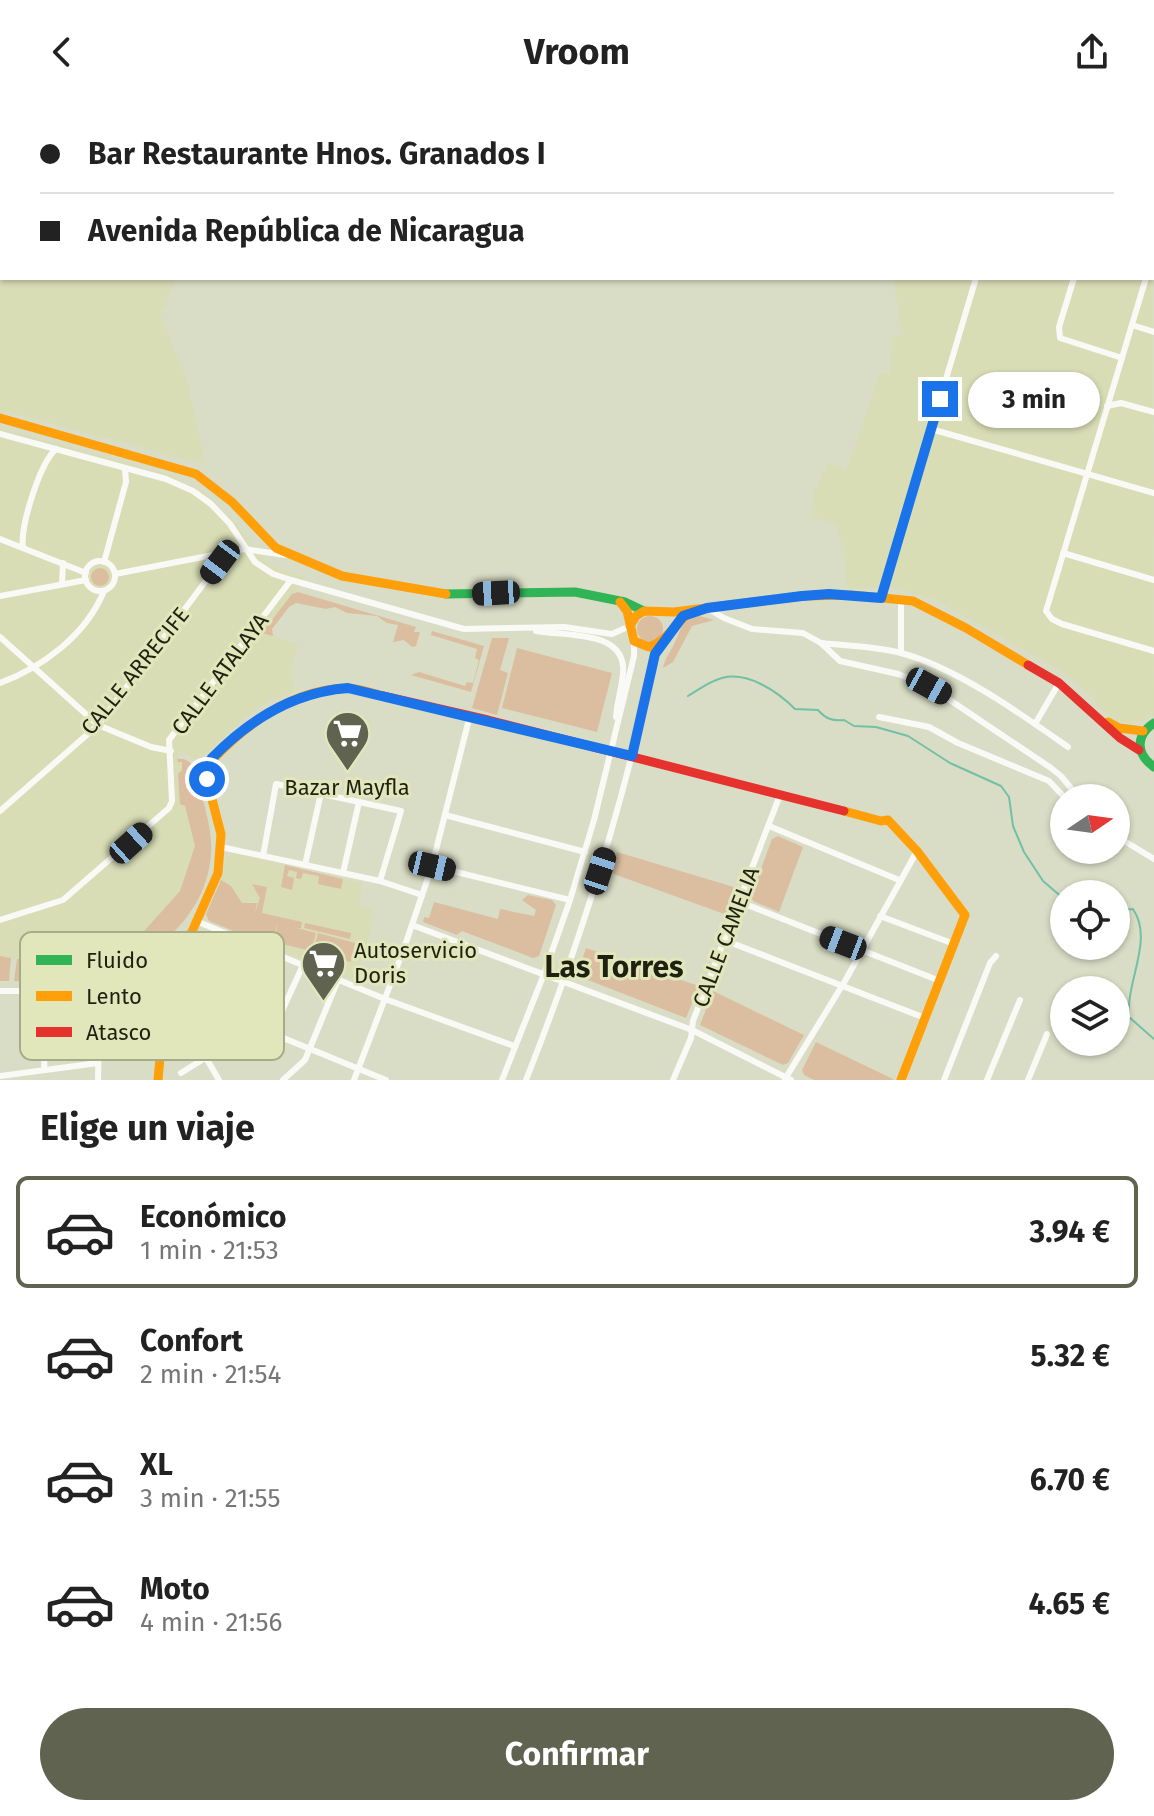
<!DOCTYPE html>
<html lang="es">
<meta charset="utf-8">
<style>
:root{--surface:#fff;--page:#f6f6f6;--text:#222;--muted:#767676;--line:#e0e0e0;--accent:#60634f}
body{margin:0;font-family:"Fira Sans",sans-serif;background:var(--page);color:var(--text);height:100vh;display:flex;flex-direction:column;font-size:30px;white-space:nowrap}
*{box-sizing:border-box;margin:0}
p{font-size:26px;color:var(--muted)}
.icon{flex:none;width:44px;height:44px;fill:none;stroke:currentColor;stroke-width:2;stroke-linecap:round;stroke-linejoin:round}
.map{position:relative;height:976px;overflow:hidden}
.drawer{display:flex;flex-direction:column;background:var(--surface);flex:1}
.drawer>*{flex:none}
.guide{position:absolute;left:0px;top:0px;width:1154px;height:176px;box-shadow:0 2px 6px #0004;display:grid;align-content:center;height:176px;padding:0 40px;background:var(--surface)}
.needle{width:52px;rotate:77deg}
.buttons{position:absolute;left:1050px;top:680px;display:grid;gap:16px}
.buttons a{display:grid;place-items:center;width:80px;height:80px;border-radius:50%;background:var(--surface);box-shadow:0 2px 6px #0004;font-size:40px}
.end{position:absolute;width:36px;height:36px;margin:-18px;border:10px solid #1a73e8;background:#fff;box-shadow:0 0 0 4px #fff}
.from{border-radius:50%}
.bubble{position:absolute;height:56px;border-radius:28px;background:var(--surface);box-shadow:0 2px 6px #0004;font-size:26px;font-weight:700;line-height:56px;text-align:center}
.car{position:absolute;width:24px;height:48px;margin:-24px -12px;border-radius:10px;box-shadow:0 0 6px 2px #0007;background:linear-gradient(#222 24%,#8ab4d8 0 40%,#222 0 76%,#8ab4d8 0 86%,#222 0)}
.guide b{display:flex;align-items:center;gap:28px;height:76px;font-size:30px}
.guide b+b{border-top:2px solid var(--line)}
.guide i{width:20px;height:20px;background:var(--text)}
ul{padding:0;list-style:none}
li{display:flex;align-items:center;gap:24px;height:112px;margin:0 16px 12px;padding:0 24px;border:4px solid transparent;border-radius:12px}
li div{flex:1}
li b{display:block;font-size:30px}
li em{font-style:normal;font-weight:700}
li.active{border-color:var(--accent)}
li>.icon{width:72px;height:72px;stroke-width:1.5}
h2{padding:0 40px;font-size:36px;line-height:96px}
.button{display:flex;gap:16px;margin-top:auto;padding:16px 40px}
.button a{flex:1;height:92px;border-radius:48px;background:var(--accent);color:#fff;font-size:32px;font-weight:700;line-height:92px;text-align:center}
header{display:flex;justify-content:space-between;align-items:center;height:104px;padding:0 40px;background:var(--surface);font-size:36px;font-weight:700}
.map>svg:first-child{display:block}
.built{fill:#d8ddb6}
.green{fill:#dbbe9f}
.lines{fill:none;stroke-linecap:round;stroke-linejoin:round}
.stream{stroke:#72c0a6;stroke-width:2}
.street{stroke:#f9faf6;stroke-width:6}
.fast{stroke:#30b455;stroke-width:9}
.slow{stroke:#ff9f0a;stroke-width:9}
.jam{stroke:#e5322d;stroke-width:9}
.route{stroke:#1a73e8;stroke-width:10}
.labels{text-anchor:middle;dominant-baseline:central;stroke-width:6;stroke-linejoin:round;paint-order:stroke}
.street-label{font-size:22px;fill:#1f2110;stroke:#e1e7bb}
.poi-label{font-size:22px;fill:#1f2110;stroke:#e1e7bb}
.district-label{font-size:30px;font-weight:bold;fill:#1f2110;stroke:#e1e7bb}
.key{fill:#e1e7bb;stroke:#a7ac88;stroke-width:2}
.key-label{font-size:22px;fill:#1f2110}
</style>
<header><svg class="icon" aria-label="back" viewBox="0 0 24 24"><path d="M15 5l-7 7 7 7"/></svg>Vroom<svg class="icon" aria-label="share" viewBox="0 0 24 24"><path d="M12 15V3M7 8l5-5 5 5M5 13v7h14v-7"/></svg></header>
<div class="map">
<svg width="1154" height="976" viewBox="0 0 1154 976">
<rect width="100%" height="100%" fill="#daddc5"/>
<g class="built">
<path d="M1152 117 1154 611 1143 617 1127 619 1113 614 1097 602 1095 595 1061 567 936 496 892 483 848 484 843 442 834 418 811 414 814 389 829 358 846 367 880 269 889 271 893 232H901L894 174H1152Z"/>
<path d="M0 167 2 174H175L164 205 159 208 188 279 205 360 0 306Z"/>
<path d="M0 324 167 370 204 388 239 423 261 453 279 466 306 473 263 529 298 540 291 568 295 587 269 597 242 616 199 656 177 647 178 657H182L185 701 195 742 180 787 136 836 61 855H17L0 852Z"/>
<path d="M233 749 362 779 359 802 374 806 369 831 355 874 352 876 209 817 206 810 221 776 226 754Z"/>
</g>
<g class="green">
<circle cx="100" cy="473" r="9"/>
<path d="M298 488 416 523 414 528H420L416 542 412 543 404 536 393 538 398 521 387 519 377 512 347 509 335 503 326 505 296 499 289 503 272 525 273 532 262 529 292 490Z"/>
<path d="M696 511 714 516 692 522 673 558 663 564C665 553 671 548 675 538 682 525 680 517 696 511Z"/>
<circle cx="650" cy="525" r="13"/>
<path d="M432 527 484 542 471 588 411 571 419 568 465 582 467 578 473 579 479 556 475 554 477 545 431 531Z"/>
<path d="M492 534H509L500 566 508 569 497 611 472 604Z"/>
<path d="M517 544 612 569 597 628 502 604Z"/>
<path d="M177 655H184L198 663 197 671C202 696 213 724 211 750 206 822 136 868 70 878 52 880 33 878 14 877L17 855H61L136 836 180 787 195 742 185 702 180 700 178 670 182 666V658H178Z"/>
<path d="M778 732 803 743 779 808 753 797 751 792 772 735Z"/>
<path d="M617 748 737 784 727 811 611 769Z"/>
<path d="M285 761 343 775 341 785 318 780 319 772 303 769 301 775 296 774 297 768 289 766 287 772 294 774 292 786 281 783Z"/>
<path d="M221 776 231 782 242 799H257L255 809 260 794 252 780 267 783 262 809 302 818 301 824H297L316 829 311 847 274 838 278 818 271 842 209 817 206 810Z"/>
<path d="M528 791 552 796 556 801 539 852 533 854 462 827 457 831 423 818 424 813 429 814 434 798 498 815 500 805 534 812 536 806 522 796Z"/>
<path d="M305 819 351 829 350 835 304 824Z"/>
<path d="M318 829 355 839 351 858 313 848Z"/>
<path d="M586 844 699 882 686 914 580 873 578 867Z"/>
<path d="M0 852 11 854 9 877H0Z"/>
<path d="M713 887 804 931 788 959 783 961 700 921Z"/>
<path d="M816 938 893 975V976H814L804 971 802 966Z"/>
</g>
<g class="lines">
<g class="stream">
<path d="M688 592C698 586 710 577 722 574 748 567 778 588 795 605L818 606C826 615 832 617 844 616L854 622 876 623 908 632 950 659 1001 682 1009 693 1013 722 1024 748 1043 777 1064 795"/>
<path d="M1116 807 1133 805C1154 836 1126 876 1129 913L1154 935"/>
</g>
<g class="street">
<path d="M1113 0 1115 2"/>
<path d="M1152 37 1154 38"/>
<path d="M1152 131 1154 132"/>
<path d="M1152 156 1154 149"/>
<path d="M1074 174 1059 223 1060 234 1122 254"/>
<path d="M1146 174 1046 507 1052 515 1062 520 1154 547"/>
<path d="M1132 221 1154 228"/>
<path d="M1107 302 1121 299 1154 308"/>
<path d="M931 325 1154 389"/>
<path d="M0 330 166 375 193 387 211 400 230 420 255 458 273 470 291 476 464 525 564 523 612 530 630 522"/>
<path d="M0 435 86 469"/>
<path d="M23 444C20 422 40 359 56 345"/>
<path d="M1063 449 1154 476"/>
<circle cx="100" cy="472" r="15"/>
<path d="M104 458 126 378 125 365"/>
<path d="M115 470 244 445 285 451"/>
<path d="M62 480 63 459"/>
<path d="M0 492 86 476"/>
<path d="M881 494 976 174"/>
<path d="M901 495V548"/>
<path d="M707 504 724 514 752 525 803 529 821 539 840 557 898 570 929 582 1051 664 1061 672 1079 694"/>
<path d="M536 527C562 532 627 525 623 569 622 583 617 598 616 613"/>
<path d="M0 533 98 621 151 643 171 647"/>
<path d="M821 539C847 542 876 542 901 549 957 564 1021 610 1068 643"/>
<path d="M0 579C43 563 86 531 104 487"/>
<path d="M879 613 929 623 958 639 1049 677 1065 694"/>
<path d="M1035 620 1059 579"/>
<path d="M0 707 98 621 220 458 223 449"/>
<path d="M445 711 585 748"/>
<path d="M769 722 899 776"/>
<path d="M1116 732 1154 755"/>
<path d="M221 743 380 777 422 791"/>
<path d="M263 752 276 680 401 707 380 777"/>
<path d="M305 761 321 689"/>
<path d="M432 762 570 796"/>
<path d="M343 769 359 698"/>
<path d="M740 798 940 877"/>
<path d="M880 812 954 840"/>
<path d="M0 816 63 796 169 704 172 697 169 636 291 476"/>
<path d="M196 817 385 895 514 942"/>
<path d="M412 821 692 926 791 976"/>
<path d="M724 836 925 914"/>
<path d="M0 887H63L115 874H126L166 886 386 976"/>
<path d="M168 889 219 976"/>
<path d="M203 902 233 831"/>
<path d="M238 916 267 845"/>
<path d="M272 929 303 861"/>
<path d="M134 948 131 939 135 876"/>
<path d="M44 966 47 887"/>
<path d="M181 969 205 954"/>
<path d="M0 972 98 959"/>
<path d="M785 975 845 877 917 747"/>
<path d="M98 976 100 879"/>
<path d="M283 976 305 956 338 876"/>
<path d="M354 976 403 847 432 762 470 611"/>
<path d="M502 976 544 870 570 796 594 716 634 552V537"/>
<path d="M526 976C581 837 625 696 655 550L659 540"/>
<path d="M673 976 691 934 693 917 780 691"/>
<path d="M944 976 990 859 996 852"/>
<path d="M987 976 1020 896"/>
<path d="M1028 976 1047 930"/>
</g>
<g class="fast">
<path d="M446 490 575 488 625 498 644 507"/>
<path d="M1154 619C1135 632 1136 650 1154 663"/>
</g>
<g class="slow">
<path d="M0 314 196 370 232 398 276 444 342 472 446 490"/>
<path d="M620 498 627 507 634 537 649 543C668 537 675 518 691 508"/>
<path d="M630 522 636 512 644 507 674 508 802 492 852 491 913 497 966 524 1028 561"/>
<path d="M1108 618 1119 624 1143 627"/>
<path d="M844 707 881 717 888 716 917 747 965 811 901 976"/>
<path d="M158 976 166 886 218 769 221 730 208 680 207 662C243 622 289 586 346 584 358 584 372 589 383 592"/>
</g>
<g class="jam">
<path d="M1028 561 1059 579 1120 634 1139 646"/>
<path d="M383 592 488 616 844 707"/>
</g>
</g>
<g class="lines">
<path class="route" d="M207 675V662L212 654C249 616 294 588 348 584L632 652 655 550 683 512 707 504 802 492 829 490 881 494 940 295"/>
</g>
<defs>
<symbol id="supermarket-pin" viewBox="-11 -11 22 30"><path d="M0 17L-7.5 6A9.5 9.5 0 1 1 7.5 6Z" fill="#60634f" stroke="#e1e7bb"/><path d="M-6-5.5h2.5l.6 2H6L4.5 2H-2.5L-4.4-4H-6ZM-1.5 3.2a1.3 1.3 0 1 0 .1 0ZM3 3.2a1.3 1.3 0 1 0 .1 0Z" fill="#fff"/></symbol>
</defs>
<g fill-rule="evenodd">
<use href="#supermarket-pin" x="322" y="604" width="51" height="69"/>
<use href="#supermarket-pin" x="298" y="834" width="51" height="69"/>
</g>
<g class="labels">
<g class="street-label">
<text transform="translate(135 567) rotate(-51)">CALLE ARRECIFE</text>
<text transform="translate(220 570) rotate(-53)">CALLE ATALAYA</text>
<text transform="translate(726 833) rotate(-69)">CALLE CAMELIA</text>
</g>
<g class="poi-label">
<text x="347" y="683">Bazar Mayfla</text>
<text x="354" y="846" text-anchor="start">Autoservicio<tspan x="354" dy="25">Doris</tspan></text>
</g>
<g class="district-label">
<text x="614" y="863">Las Torres</text>
</g>
</g>
<rect x="20" y="828" width="264" height="128" rx="12" class="key"/>
<rect x="36" y="851" width="36" height="10" fill="#30b455"/>
<rect x="36" y="887" width="36" height="10" fill="#ff9f0a"/>
<rect x="36" y="923" width="36" height="10" fill="#e5322d"/>
<g class="key-label">
<text x="86" y="864">Fluido</text>
<text x="86" y="900">Lento</text>
<text x="86" y="936">Atasco</text>
</g>
</svg>
<div class="buttons">
<a><svg class="needle" viewBox="-14 -14 28 28"><path d="M0-13l5 13h-10z" fill="#e53935"/><path d="M0 13l5-13h-10z" fill="#767676"/></svg></a>
<a><svg class="icon" aria-label="locate" viewBox="0 0 24 24"><circle cx="12" cy="12" r="6"/><path d="M12 2v4M12 18v4M2 12h4M18 12h4"/></svg></a>
<a><svg class="icon" aria-label="layers" viewBox="0 0 24 24"><path d="M12 4l9 5-9 5-9-5zM3 14l9 5 9-5"/></svg></a>
</div>
<i class="end from" style="left:207px;top:675px"></i>
<i class="end" style="left:940px;top:295px"></i>
<div class="bubble" style="left:968px;top:268px;width:132px">3 min</div>
<i class="car" style="left:220px;top:458px;rotate:217deg"></i>
<i class="car" style="left:496px;top:489px;rotate:267deg"></i>
<i class="car" style="left:929px;top:582px;rotate:119deg"></i>
<i class="car" style="left:131px;top:739px;rotate:48deg"></i>
<i class="car" style="left:432px;top:762px;rotate:103deg"></i>
<i class="car" style="left:600px;top:767px;rotate:18deg"></i>
<i class="car" style="left:843px;top:839px;rotate:291deg"></i>
<div class="guide">
<b><i class="from"></i>Bar Restaurante Hnos. Granados I</b>
<b><i></i>Avenida República de Nicaragua</b>
</div>
</div>
<section class="drawer">
<h2>Elige un viaje</h2>
<ul>
<li class="active"><svg class="icon" aria-label="car" viewBox="0 0 24 24"><path d="M5 17H2v-5l4-1 3-4h7l3 4 3 1v5h-3M9 17h6M6 11h13"/><circle cx="7" cy="17" r="2"/><circle cx="17" cy="17" r="2"/></svg><div><b>Económico</b><p>1 min · 21:53</p></div><em>3.94 €</em></li>
<li><svg class="icon" aria-label="car" viewBox="0 0 24 24"><path d="M5 17H2v-5l4-1 3-4h7l3 4 3 1v5h-3M9 17h6M6 11h13"/><circle cx="7" cy="17" r="2"/><circle cx="17" cy="17" r="2"/></svg><div><b>Confort</b><p>2 min · 21:54</p></div><em>5.32 €</em></li>
<li><svg class="icon" aria-label="car" viewBox="0 0 24 24"><path d="M5 17H2v-5l4-1 3-4h7l3 4 3 1v5h-3M9 17h6M6 11h13"/><circle cx="7" cy="17" r="2"/><circle cx="17" cy="17" r="2"/></svg><div><b>XL</b><p>3 min · 21:55</p></div><em>6.70 €</em></li>
<li><svg class="icon" aria-label="car" viewBox="0 0 24 24"><path d="M5 17H2v-5l4-1 3-4h7l3 4 3 1v5h-3M9 17h6M6 11h13"/><circle cx="7" cy="17" r="2"/><circle cx="17" cy="17" r="2"/></svg><div><b>Moto</b><p>4 min · 21:56</p></div><em>4.65 €</em></li>
</ul>
<div class="button"><a>Confirmar</a></div>
</section>
